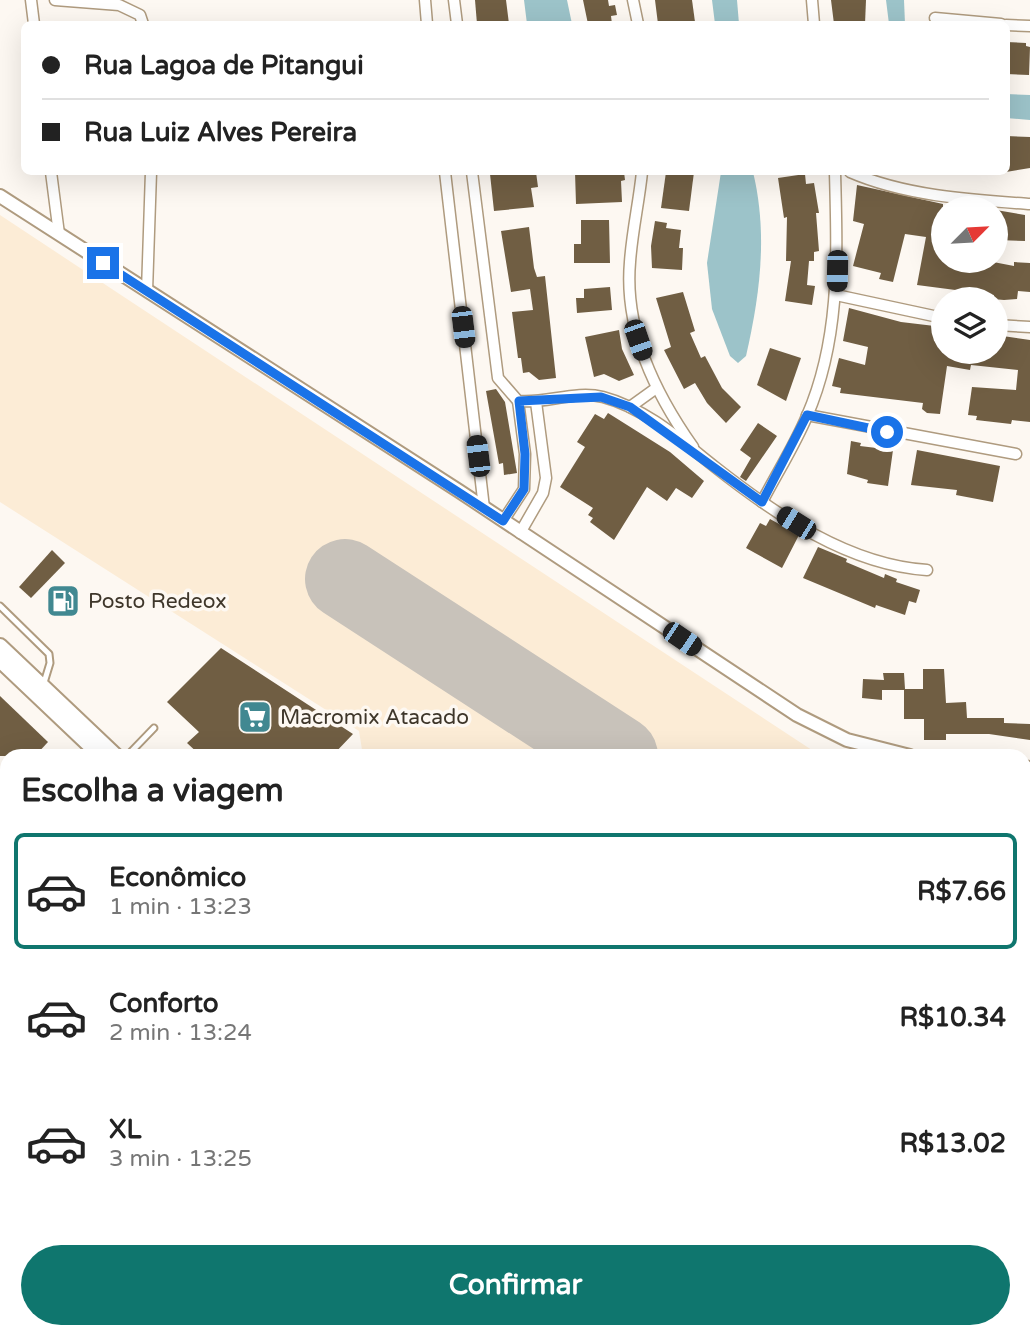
<!DOCTYPE html>
<html lang="pt">
<meta charset="utf-8">
<style>
:root{--surface:#fff;--page:#f6f6f6;--text:#222;--muted:#767676;--line:#e0e0e0;--accent:#0f766e}
body{margin:0;font-family:"Varela Round",sans-serif;background:var(--page);color:var(--text);height:100vh;display:flex;flex-direction:column;font-size:26px;white-space:nowrap}
*{box-sizing:border-box;margin:0}
p{font-size:23px;color:var(--muted)}
.icon{flex:none;width:38px;height:38px;fill:none;stroke:currentColor;stroke-width:2;stroke-linecap:round;stroke-linejoin:round}
.map{position:relative;flex:1;overflow:hidden}
.sheet{position:absolute;left:0px;top:749px;width:1031px;height:590px;display:flex;flex-direction:column;background:var(--surface);border-radius:21px 21px 0 0;box-shadow:0 7px 28px #0002}
.sheet>*{flex:none}
.hud{position:absolute;left:21px;top:21px;width:989px;height:154px;border-radius:10px;box-shadow:0 7px 28px #0002;display:grid;align-content:center;height:154px;padding:0 21px;background:var(--surface)}
.needle{width:46px;rotate:66deg}
.buttons{position:absolute;left:931px;top:196px;display:grid;gap:14px}
.buttons a{display:grid;place-items:center;width:77px;height:77px;border-radius:50%;background:var(--surface);box-shadow:0 7px 28px #0002;font-size:35px}
.end{position:absolute;width:32px;height:32px;margin:-16px;border:9px solid #1a73e8;background:#fff;box-shadow:0 0 0 4px #fff}
.from{border-radius:50%}
.car{position:absolute;width:21px;height:42px;margin:-21px -10px;border-radius:9px;box-shadow:0 0 5px 2px #0007;background:linear-gradient(#222 24%,#8ab4d8 0 40%,#222 0 76%,#8ab4d8 0 86%,#222 0)}
.hud b{display:flex;align-items:center;gap:24px;height:66px;font-size:26px}
.hud b+b{border-top:2px solid var(--line)}
.hud i{width:18px;height:18px;background:var(--text)}
ul{padding:0;list-style:none}
li{display:flex;align-items:center;gap:21px;height:116px;margin:0 14px 10px;padding:0 7px;border:4px solid transparent;border-radius:10px}
li div{flex:1}
li b{display:block;font-size:26px}
li em{font-style:normal;font-weight:700}
li.on{border-color:var(--accent)}
li>.icon{width:63px;height:63px;stroke-width:1.5}
h2{padding:0 21px;font-size:32px;line-height:84px}
.button{display:flex;gap:14px;margin-top:auto;padding:14px 21px}
.button a{flex:1;height:80px;border-radius:42px;background:var(--accent);color:#fff;font-size:28px;font-weight:700;line-height:80px;text-align:center}
.map>svg:first-child{display:block}
.built{fill:#fcecd6}
.green{fill:#d9c9b2}
.water{fill:#9cc3c9}
.lines{fill:none;stroke-linecap:round;stroke-linejoin:round}
.runway{stroke:#c8c2ba;stroke-width:80}
.building{fill:#705e43}
.service-casing{stroke:#af9b7f;stroke-width:9}
.minor-casing{stroke:#af9b7f;stroke-width:13}
.tertiary-casing{stroke:#af9b7f;stroke-width:16}
.secondary-casing{stroke:#af9b7f;stroke-width:18}
.service{stroke:#fff;stroke-width:5}
.minor{stroke:#fff;stroke-width:10}
.tertiary{stroke:#fff;stroke-width:12}
.secondary{stroke:#fff;stroke-width:14}
.route{stroke:#1a73e8;stroke-width:9}
.labels{text-anchor:middle;dominant-baseline:central;stroke-width:7;stroke-linejoin:round;paint-order:stroke}
.poi-label{font-size:21px;fill:#3e362a;stroke:#fdf8f2;text-anchor:start}
</style>
<div class="map">
<svg width="1030" height="1338" viewBox="0 0 1030 1338">
<rect width="100%" height="100%" fill="#fdf8f2"/>
<g class="built">
<path d="M0 215 124 297 821 756H363L359 731 0 502Z"/>
<path d="M1024 890 1030 894V1160L1024 1156Z"/>
</g>
<path class="green" d="M0 1276H7L6 1338H0Z"/>
<g class="water">
<path d="M524 0H567L572 24H527Z"/>
<path d="M712 0H737L739 24H715Z"/>
<path d="M886 0H904L905 24H889Z"/>
<path d="M1006 94 1030 95V120L1006 118Z"/>
<path d="M721 172H753C768 234 760 295 746 356L738 363 730 356 712 309 707 263Z"/>
</g>
<g class="lines">
<g class="runway">
<path d="M345 579 618 756"/>
<path d="M1024 1020 1030 1024"/>
</g>
</g>
<g class="building">
<path d="M475 0H506L509 24H477Z"/>
<path d="M583 0H608L609 6 615 5 617 15 611 16 612 24H588Z"/>
<path d="M655 0H692L695 22 658 24Z"/>
<path d="M831 0H866L865 24H834Z"/>
<path d="M1006 42 1026 43V46L1030 47 1029 75 1006 74Z"/>
<path d="M1006 136 1030 137V168L1006 172Z"/>
<path d="M514 172H536L538 187 531 188 534 207 494 211 490 174Z"/>
<path d="M575 172H624L625 180 621 181 622 202 576 204Z"/>
<path d="M666 172H694L689 211 661 208Z"/>
<path d="M805 174 806 184 814 183 819 213H816L819 251 814 252V261H809L807 285 815 286 812 305 785 301 791 261H786L787 217 784 218 778 178Z"/>
<path d="M857 185 943 204V261H988L1014 266V262L1030 263V292L1018 291 1017 299 1004 300 993 299 994 295 917 285 926 237 905 234 893 282 879 279 881 273 853 266 864 224 853 221Z"/>
<path d="M996 210 1025 215V241L996 240Z"/>
<path d="M581 220H609L610 263H574V244H581Z"/>
<path d="M655 221 667 223 666 228 681 230 679 248H683L682 270 652 268 651 246Z"/>
<path d="M529 227 534 268 537 277 545 276 556 378 539 380 529 372 523 373 521 358H518L512 312 533 310 530 289 511 292 501 231Z"/>
<path d="M610 287 612 310 577 313 576 298H584V289Z"/>
<path d="M683 292 695 331 690 333 701 358 705 356 722 388 741 407 726 423 707 403 695 383 684 389 664 350 671 347 656 298Z"/>
<path d="M849 308 901 322 943 327V352H996V335L1030 340V422L1012 420 1011 424 976 420 977 416 968 415 972 387 1016 390 1018 370 971 365 970 370 947 366 940 414 927 413 922 409 923 403 840 393 841 388 832 386 839 358 865 365 868 347 843 341Z"/>
<path d="M619 330 622 349 634 375 619 381 604 374 594 377 585 337Z"/>
<path d="M770 348 801 358 786 401 757 385Z"/>
<path d="M496 389 505 402 517 473 504 475 503 463 499 464 486 391Z"/>
<path d="M608 413 670 452 704 481 692 498 676 488 667 501 647 487 614 540 590 522 593 518 588 515 593 508 560 487 585 447 577 442 595 414 604 419Z"/>
<path d="M758 423 777 436 746 481 740 477 751 458 740 450Z"/>
<path d="M851 441 861 443 860 446 893 450 888 486 867 483 868 480 847 474Z"/>
<path d="M917 450 1000 466 993 502 956 495 957 490 911 485Z"/>
<path d="M770 519 799 535 782 568 746 548 760 523 766 526Z"/>
<path d="M818 547 847 559 846 562 884 578 885 574 897 579 896 582 920 590 916 603 909 601 905 615 876 605 875 608 803 578Z"/>
<path d="M52 550 65 563 31 598 19 587Z"/>
<path d="M221 648 353 734 332 756H201L187 743 199 732 167 702Z"/>
<path d="M923 669H944L946 703 966 702 967 718H1004V723L1030 724V740L989 734H946V740H924V719H904V690H882V700L862 698 863 679 884 680 883 673H904L905 689H923Z"/>
<path d="M0 696 48 742 35 756H0Z"/>
</g>
<g class="lines">
<defs>
<g id="service">
<path d="M0 606 49 654 50 663 43 686"/>
<path d="M127 756 154 728"/>
</g>
<g id="minor">
<path d="M31 0 34 24"/>
<path d="M55 0 119 5 140 15 143 24"/>
<path d="M425 0 427 24"/>
<path d="M454 0 457 24"/>
<path d="M633 0 638 24"/>
<path d="M812 0 814 24"/>
<path d="M935 18 1001 24"/>
<path d="M1006 25 1030 26"/>
<path d="M51 172 59 234"/>
<path d="M445 172 484 508"/>
<path d="M472 172 498 378 518 401C546 404 575 390 603 397 645 408 682 441 715 467 776 515 849 565 927 570"/>
<path d="M642 172C639 202 632 232 630 262 624 330 655 393 693 447"/>
<path d="M850 172C905 196 971 200 1030 204"/>
<path d="M147 291 151 172"/>
<path d="M836 295 943 318"/>
<path d="M996 325 1030 327"/>
<path d="M630 407 655 389"/>
<path d="M807 415 1016 454"/>
<path d="M762 502C777 473 795 445 807 416 841 338 837 254 835 172"/>
<path d="M503 521 524 489 525 454 518 401"/>
<path d="M520 533 543 493 546 478 536 402"/>
<path d="M1024 862 1030 865"/>
<path d="M1024 1230 1030 1236"/>
<path d="M1024 1287 1030 1280"/>
<path d="M419 1332 421 1338"/>
<path d="M506 1332 513 1338"/>
<path d="M942 1332 948 1338"/>
<path d="M260 1338V1332"/>
<path d="M669 1338 674 1332"/>
<path d="M976 1338 982 1332"/>
</g>
<g id="tertiary">
<path d="M0 196 459 491 797 715 847 740 910 756"/>
<path d="M1024 767 1030 768"/>
<path d="M0 1266H7"/>
<path d="M12 1338V1332"/>
</g>
<g id="secondary">
<path d="M0 646 116 756"/>
<path d="M0 660 101 756"/>
<path d="M708 1332 715 1338"/>
<path d="M727 1332 733 1338"/>
</g>
</defs>
<use href="#service" class="service-casing"/>
<use href="#minor" class="minor-casing"/>
<use href="#tertiary" class="tertiary-casing"/>
<use href="#secondary" class="secondary-casing"/>
<use href="#service" class="service"/>
<use href="#minor" class="minor"/>
<use href="#tertiary" class="tertiary"/>
<use href="#secondary" class="secondary"/>
</g>
<g class="lines">
<path class="route" d="M103 263 503 521 524 489 525 454 519 401 601 397 630 407 762 502 807 415 887 432"/>
</g>
<defs>
<symbol id="fuel-square" viewBox="-11 -11 22 22"><rect x="-9" y="-9" width="18" height="18" rx="4" fill="#418891" stroke="#fdf8f2"/><path d="M-5.5-6h7V0h2V4h1.3V-2.5L3-4.5l.8-.8L6-3V5H2.5V1h-1V6h-7ZM-4.2-4.7v3.2H.2V-4.7Z" fill="#fff"/></symbol>
<symbol id="supermarket-square" viewBox="-11 -11 22 22"><rect x="-9" y="-9" width="18" height="18" rx="4" fill="#418891" stroke="#fdf8f2"/><path d="M-6-5.5h2.5l.6 2H6L4.5 2H-2.5L-4.4-4H-6ZM-1.5 3.2a1.3 1.3 0 1 0 .1 0ZM3 3.2a1.3 1.3 0 1 0 .1 0Z" fill="#fff"/></symbol>
</defs>
<g fill-rule="evenodd">
<use href="#fuel-square" x="44" y="582" width="38" height="38"/>
<use href="#supermarket-square" x="236" y="698" width="38" height="38"/>
</g>
<g class="labels">
<g class="poi-label">
<text x="88" y="601">Posto Redeox</text>
<text x="280" y="717">Macromix Atacado</text>
</g>
</g>
</svg>
<div class="buttons">
<a><svg class="needle" viewBox="-14 -14 28 28"><path d="M0-13l5 13h-10z" fill="#e53935"/><path d="M0 13l5-13h-10z" fill="#767676"/></svg></a>
<a><svg class="icon" aria-label="layers" viewBox="0 0 24 24"><path d="M12 4l9 5-9 5-9-5zM3 14l9 5 9-5"/></svg></a>
</div>
<i class="end from" style="left:887px;top:432px"></i>
<i class="end" style="left:103px;top:263px"></i>
<i class="car" style="left:837px;top:271px;rotate:181deg"></i>
<i class="car" style="left:463px;top:327px;rotate:173deg"></i>
<i class="car" style="left:638px;top:340px;rotate:161deg"></i>
<i class="car" style="left:478px;top:456px;rotate:353deg"></i>
<i class="car" style="left:796px;top:523px;rotate:302deg"></i>
<i class="car" style="left:682px;top:639px;rotate:124deg"></i>
<div class="hud">
<b><i class="from"></i>Rua Lagoa de Pitangui</b>
<b><i></i>Rua Luiz Alves Pereira</b>
</div>
<section class="sheet">
<h2>Escolha a viagem</h2>
<ul>
<li class="on"><svg class="icon" aria-label="car" viewBox="0 0 24 24"><path d="M5 17H2v-5l4-1 3-4h7l3 4 3 1v5h-3M9 17h6M6 11h13"/><circle cx="7" cy="17" r="2"/><circle cx="17" cy="17" r="2"/></svg><div><b>Econômico</b><p>1 min · 13:23</p></div><em>R$7.66</em></li>
<li><svg class="icon" aria-label="car" viewBox="0 0 24 24"><path d="M5 17H2v-5l4-1 3-4h7l3 4 3 1v5h-3M9 17h6M6 11h13"/><circle cx="7" cy="17" r="2"/><circle cx="17" cy="17" r="2"/></svg><div><b>Conforto</b><p>2 min · 13:24</p></div><em>R$10.34</em></li>
<li><svg class="icon" aria-label="car" viewBox="0 0 24 24"><path d="M5 17H2v-5l4-1 3-4h7l3 4 3 1v5h-3M9 17h6M6 11h13"/><circle cx="7" cy="17" r="2"/><circle cx="17" cy="17" r="2"/></svg><div><b>XL</b><p>3 min · 13:25</p></div><em>R$13.02</em></li>
</ul>
<div class="button"><a>Confirmar</a></div>
</section>
</div>
